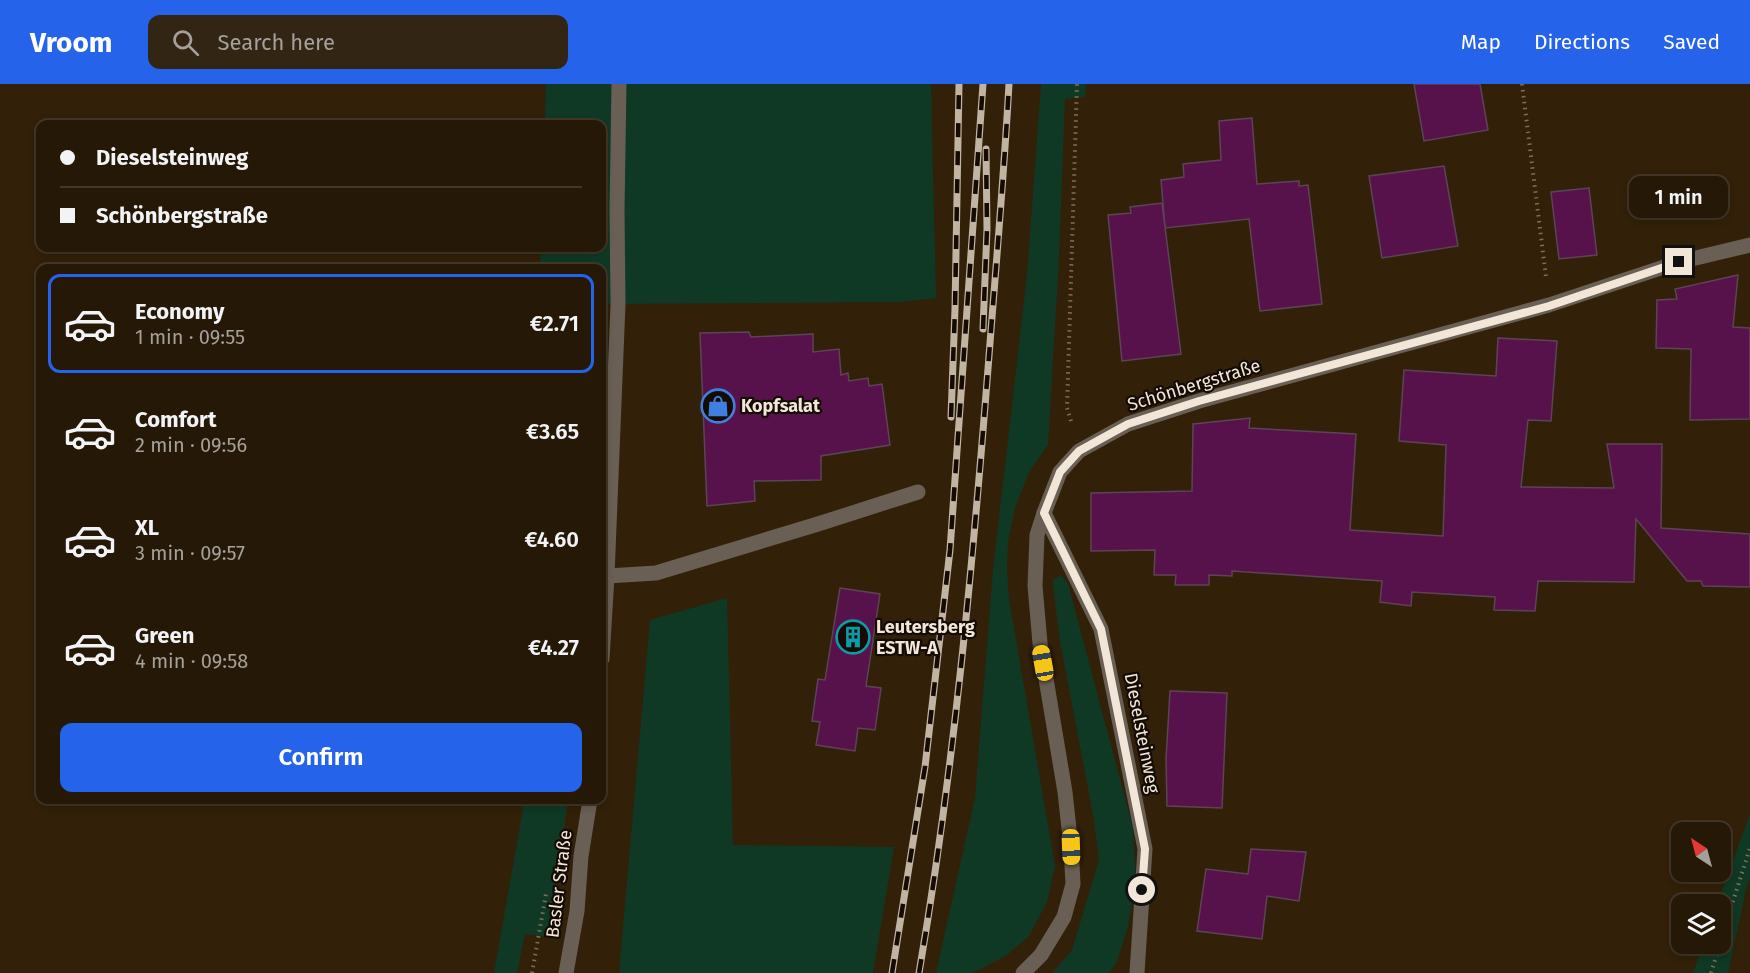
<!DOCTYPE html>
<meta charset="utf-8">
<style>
:root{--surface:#261806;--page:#322514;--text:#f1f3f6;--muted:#a4a09b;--line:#423728;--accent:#2563eb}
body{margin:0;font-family:"Fira Sans",sans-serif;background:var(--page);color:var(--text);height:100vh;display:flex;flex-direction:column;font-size:22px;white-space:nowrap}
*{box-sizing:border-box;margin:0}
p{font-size:20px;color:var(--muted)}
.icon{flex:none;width:33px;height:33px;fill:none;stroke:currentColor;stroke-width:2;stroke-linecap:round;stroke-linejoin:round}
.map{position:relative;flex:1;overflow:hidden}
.details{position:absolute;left:36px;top:180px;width:570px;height:540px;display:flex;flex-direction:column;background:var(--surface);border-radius:12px;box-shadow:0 3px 9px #0003,0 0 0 2px var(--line)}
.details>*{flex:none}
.hud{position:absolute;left:36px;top:36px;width:570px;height:132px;border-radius:12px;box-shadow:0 3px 9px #0003,0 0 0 2px var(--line);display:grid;align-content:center;height:132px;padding:0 24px;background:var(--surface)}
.needle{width:39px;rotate:324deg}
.tools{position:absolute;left:1671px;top:738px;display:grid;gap:12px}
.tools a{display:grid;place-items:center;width:60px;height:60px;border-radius:12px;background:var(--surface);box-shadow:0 3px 9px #0003,0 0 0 2px var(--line);font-size:30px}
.end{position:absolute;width:27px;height:27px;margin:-14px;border:8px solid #f2e6d8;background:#111;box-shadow:0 0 0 3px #111}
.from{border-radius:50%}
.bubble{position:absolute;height:42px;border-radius:12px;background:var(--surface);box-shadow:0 3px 9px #0003,0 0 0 2px var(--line);font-size:20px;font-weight:600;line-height:42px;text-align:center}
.car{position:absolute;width:18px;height:36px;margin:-18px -9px;border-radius:8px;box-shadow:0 0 4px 2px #0007;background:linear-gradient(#f5c518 24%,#345 0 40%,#f5c518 0 76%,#345 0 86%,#f5c518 0)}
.hud b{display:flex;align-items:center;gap:21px;height:57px;font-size:22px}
.hud b+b{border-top:2px solid var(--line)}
.hud i{width:15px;height:15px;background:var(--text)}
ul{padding:10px 0 0;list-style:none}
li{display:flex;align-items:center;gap:18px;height:99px;margin:0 12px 9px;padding:0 12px;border:3px solid transparent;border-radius:12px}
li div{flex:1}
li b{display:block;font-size:22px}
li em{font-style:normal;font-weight:600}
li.active{border-color:var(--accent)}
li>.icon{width:54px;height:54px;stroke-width:1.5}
.primary-button{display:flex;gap:12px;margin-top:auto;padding:12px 24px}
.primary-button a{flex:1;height:69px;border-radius:12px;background:var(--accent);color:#fff;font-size:24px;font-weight:600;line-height:69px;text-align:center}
header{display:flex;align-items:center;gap:36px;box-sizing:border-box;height:84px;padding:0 30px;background:var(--accent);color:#fff}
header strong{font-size:28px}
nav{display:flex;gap:33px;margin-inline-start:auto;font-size:21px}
.search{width:420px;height:54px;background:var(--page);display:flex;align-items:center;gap:15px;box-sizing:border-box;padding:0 21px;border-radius:12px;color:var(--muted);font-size:22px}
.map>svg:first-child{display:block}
.green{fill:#0f3925}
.building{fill:#58124b;stroke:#5d4356;stroke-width:1.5}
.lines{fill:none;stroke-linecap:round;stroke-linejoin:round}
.path{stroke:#7e6f5b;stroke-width:4;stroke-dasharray:1.5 4.5;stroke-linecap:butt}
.minor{stroke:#695f55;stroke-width:15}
.rail-casing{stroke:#c1b4a3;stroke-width:7}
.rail{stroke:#140c04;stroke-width:4.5;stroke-dasharray:14;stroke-linecap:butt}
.route{stroke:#f2e6d8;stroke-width:8}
.labels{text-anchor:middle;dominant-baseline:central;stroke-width:4.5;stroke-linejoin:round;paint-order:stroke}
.street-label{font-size:18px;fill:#f2e6d8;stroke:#140c04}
.poi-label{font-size:18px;font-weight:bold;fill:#f2e6d8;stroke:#140c04;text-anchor:start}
</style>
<header>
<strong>Vroom</strong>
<div class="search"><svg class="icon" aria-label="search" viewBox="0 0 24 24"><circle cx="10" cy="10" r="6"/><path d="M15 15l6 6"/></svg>Search here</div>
<nav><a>Map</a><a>Directions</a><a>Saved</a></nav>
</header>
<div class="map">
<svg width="1750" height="889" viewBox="0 0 1750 889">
<rect width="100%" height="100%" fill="#322008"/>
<g class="green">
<path d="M546 0H931L936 214 901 218 602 220V184H540L541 164H602V40H545Z"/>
<path d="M1041 0H1086L1085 13 1065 15 1059 174 1048 361 1029 388 1015 424 1008 458 1007 484 1009 515 1055 782 1047 818 1029 852 1007 871 983 884 971 889H936L975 714 993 486 1027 191Z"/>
<path d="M1060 492 1064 494 1068 500 1133 744 1136 800 1127 846 1116 880 1109 889H1052L1072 866 1099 776 1094 736 1060 557 1053 502V496Z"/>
<path d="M727 514 733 761 894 763 873 889H619L650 536Z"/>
<path d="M523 716H568L548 853 525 850 517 889H494L523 725Z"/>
<path d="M1750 730V795L1747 801 1728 889H1693L1703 860H1720V820H1717Z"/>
</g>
<g class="building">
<path d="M1414 0H1480L1488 46 1424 57Z"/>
<path d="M1252 34 1257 100 1299 97V102L1308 101 1322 220 1260 227 1249 135 1165 144 1161 96 1184 93 1183 80 1221 76 1219 37Z"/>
<path d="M1444 82 1458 162 1382 174 1369 92Z"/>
<path d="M1589 104 1597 171 1559 175 1551 108Z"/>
<path d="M1162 119 1181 270 1122 277 1108 131 1131 129 1130 123Z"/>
<path d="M1738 191 1733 243 1750 244V335L1690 336 1691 265 1656 264 1657 216 1677 215 1675 205Z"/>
<path d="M749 248 751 253 813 250V268L839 265 841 291 848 289 849 297 868 294 869 302 882 300 890 361 821 372V396L754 397 755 417 707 422 700 249Z"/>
<path d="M1498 254 1557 257 1551 337 1528 336 1521 403 1614 404 1607 360H1662L1661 444 1750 450V503L1703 502 1701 497H1687L1636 435 1634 498 1538 497 1535 527 1494 526 1495 513 1412 508 1411 522 1380 518 1382 497 1232 487V492L1209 491V501H1175L1176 491H1154L1155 466 1091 467V409L1192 407 1193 340 1250 334 1249 344 1356 350 1350 446 1443 452 1446 361 1399 357 1404 286 1496 292Z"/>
<path d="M840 504 880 510 866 602 881 604 875 646 858 644 855 667 816 661 820 638 812 637 818 595 825 596Z"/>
<path d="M1170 607 1227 609 1222 724 1167 722 1166 675Z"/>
<path d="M1251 765 1306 768 1299 817 1267 812 1262 855 1197 847 1206 785 1248 790Z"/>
</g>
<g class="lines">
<g class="path">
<path d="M1522 0 1546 193"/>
<path d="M1071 337 1067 324 1077 0"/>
<path d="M1720 858 1750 764"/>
<path d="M532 889 546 810"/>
<path d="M1711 889 1720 860"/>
</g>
<g class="minor">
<path d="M1044 429 1101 545 1145 765 1137 889"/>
<path d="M607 492 656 489 818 440 918 408"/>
<path d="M602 575 607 492 618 220 617 125 619 0"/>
<path d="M566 889 577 827 581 772 590 716"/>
<path d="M1023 889 1041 871 1064 833 1073 800 1071 763 1065 708 1040 559 1035 502 1037 451 1044 429 1060 388 1079 367 1128 340 1199 317 1549 221 1679 178 1750 161"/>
</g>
<defs>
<g id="rail">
<path d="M983 245 987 145 986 65"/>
<path d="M951 333 955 225 959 0"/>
<path d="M892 889 925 683 950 466 983 0"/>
<path d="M919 889C954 685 973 478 989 272 996 181 1004 91 1009 0"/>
</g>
</defs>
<use href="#rail" class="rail-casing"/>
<use href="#rail" class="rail"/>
</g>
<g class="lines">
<path class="route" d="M1142 806 1145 765 1101 545 1044 429 1060 388 1079 367 1128 340 1199 317 1549 222 1679 178"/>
</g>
<defs>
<symbol id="shop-ring" viewBox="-11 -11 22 22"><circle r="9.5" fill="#140c04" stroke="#3f7fe0" stroke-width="1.5"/><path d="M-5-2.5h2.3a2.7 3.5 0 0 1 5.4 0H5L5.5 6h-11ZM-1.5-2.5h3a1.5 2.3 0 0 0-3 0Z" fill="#3f7fe0"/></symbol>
<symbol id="building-ring" viewBox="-11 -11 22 22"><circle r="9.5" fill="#140c04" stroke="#0f9aa8" stroke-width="1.5"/><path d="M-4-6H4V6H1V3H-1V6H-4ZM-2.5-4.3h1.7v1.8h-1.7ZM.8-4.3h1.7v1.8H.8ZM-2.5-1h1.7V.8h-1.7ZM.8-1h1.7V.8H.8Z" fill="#0f9aa8"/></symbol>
</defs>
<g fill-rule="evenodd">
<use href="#shop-ring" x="699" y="303" width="38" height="38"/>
<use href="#building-ring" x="834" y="534" width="38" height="38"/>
</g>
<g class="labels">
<g class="street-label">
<text transform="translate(1194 301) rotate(-17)">Schönbergstraße</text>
<text transform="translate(1142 649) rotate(79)">Dieselsteinweg</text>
<text transform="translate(559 800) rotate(-83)">Basler Straße</text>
</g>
<g class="poi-label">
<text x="741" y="322">Kopfsalat</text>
<text x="876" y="543">Leutersberg<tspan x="876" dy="21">ESTW-A</tspan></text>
</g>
</g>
</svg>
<div class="tools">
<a><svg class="needle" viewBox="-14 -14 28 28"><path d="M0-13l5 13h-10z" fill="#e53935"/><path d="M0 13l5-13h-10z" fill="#a4a09b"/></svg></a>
<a><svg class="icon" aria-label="layers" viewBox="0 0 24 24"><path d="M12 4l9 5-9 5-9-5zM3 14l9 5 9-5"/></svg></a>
</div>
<i class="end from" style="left:1142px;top:806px"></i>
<i class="end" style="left:1679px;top:178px"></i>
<div class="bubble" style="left:1629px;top:92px;width:99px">1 min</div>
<i class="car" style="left:1043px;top:579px;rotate:350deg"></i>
<i class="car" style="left:1071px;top:763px;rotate:178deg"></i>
<div class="hud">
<b><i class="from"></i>Dieselsteinweg</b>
<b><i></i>Schönbergstraße</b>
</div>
<section class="details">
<ul>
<li class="active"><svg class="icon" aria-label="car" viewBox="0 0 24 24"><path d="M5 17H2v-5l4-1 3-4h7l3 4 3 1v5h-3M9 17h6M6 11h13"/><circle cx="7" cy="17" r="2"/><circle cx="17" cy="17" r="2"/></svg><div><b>Economy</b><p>1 min · 09:55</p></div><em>€2.71</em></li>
<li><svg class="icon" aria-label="car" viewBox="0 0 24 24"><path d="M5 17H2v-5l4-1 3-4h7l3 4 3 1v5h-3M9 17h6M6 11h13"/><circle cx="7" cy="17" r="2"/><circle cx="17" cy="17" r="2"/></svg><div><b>Comfort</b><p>2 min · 09:56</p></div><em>€3.65</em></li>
<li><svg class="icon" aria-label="car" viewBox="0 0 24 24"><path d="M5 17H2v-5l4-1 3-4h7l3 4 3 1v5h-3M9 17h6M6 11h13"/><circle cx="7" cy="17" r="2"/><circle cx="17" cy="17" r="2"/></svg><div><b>XL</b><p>3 min · 09:57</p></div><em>€4.60</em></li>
<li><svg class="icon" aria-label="car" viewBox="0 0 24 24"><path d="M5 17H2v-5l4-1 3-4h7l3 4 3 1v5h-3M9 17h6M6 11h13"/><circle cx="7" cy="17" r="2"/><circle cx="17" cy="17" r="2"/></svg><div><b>Green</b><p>4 min · 09:58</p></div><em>€4.27</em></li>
</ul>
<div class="primary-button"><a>Confirm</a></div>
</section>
</div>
